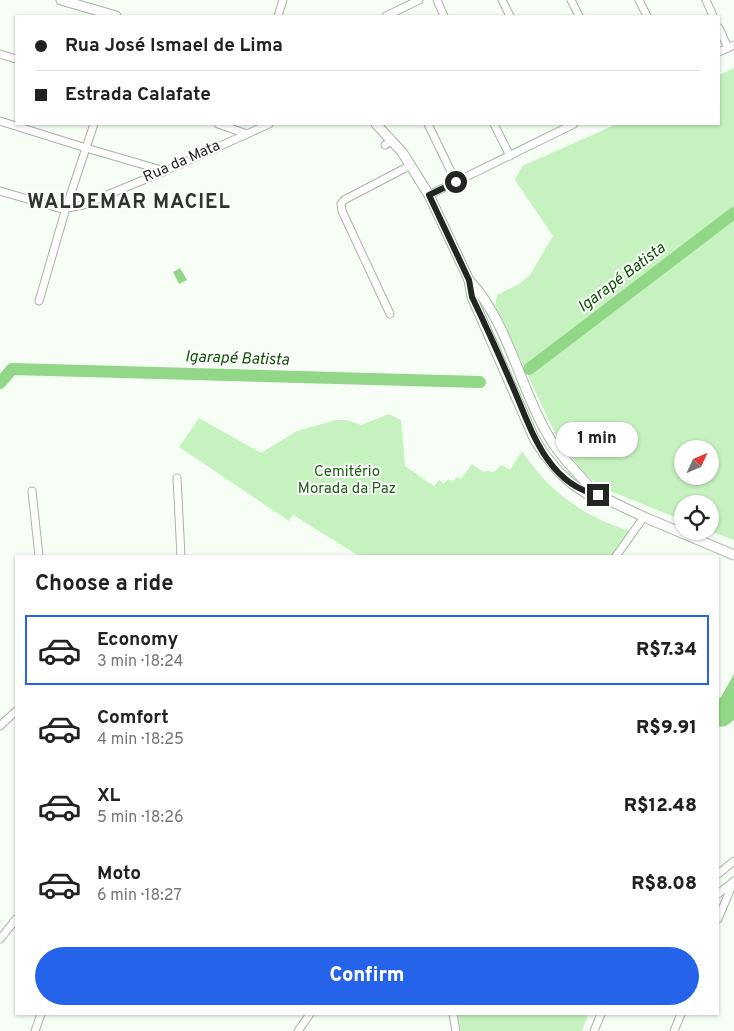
<!DOCTYPE html>
<meta charset="utf-8">
<style>
:root{--surface:#fff;--page:#f6f6f6;--text:#222;--muted:#767676;--line:#e0e0e0;--accent:#2563eb}
body{margin:0;font-family:Overpass,sans-serif;background:var(--page);color:var(--text);height:100vh;display:flex;flex-direction:column;font-size:19px;white-space:nowrap}
*{box-sizing:border-box;margin:0}
p{font-size:16px;color:var(--muted)}
.icon{flex:none;width:28px;height:28px;fill:none;stroke:currentColor;stroke-width:2;stroke-linecap:round;stroke-linejoin:round}
.map{position:relative;flex:1;overflow:hidden}
.details{position:absolute;left:15px;top:555px;width:704px;height:460px;display:flex;flex-direction:column;background:var(--surface);border-radius:0px;box-shadow:0 1px 4px #0004}
.details>*{flex:none}
.banner{position:absolute;left:15px;top:15px;width:705px;height:110px;border-radius:0px;box-shadow:0 1px 4px #0004;display:grid;align-content:center;height:110px;padding:0 20px;background:var(--surface)}
.needle{width:32px;rotate:46deg}
.tools{position:absolute;left:674px;top:440px;display:grid;gap:10px}
.tools a{display:grid;place-items:center;width:45px;height:45px;border-radius:50%;background:var(--surface);box-shadow:0 1px 4px #0004;font-size:25px}
.end{position:absolute;width:22px;height:22px;margin:-11px;border:6px solid #212620;background:#fff;box-shadow:0 0 0 2px #fff}
.from{border-radius:50%}
.bubble{position:absolute;height:35px;border-radius:18px;background:var(--surface);box-shadow:0 1px 4px #0004;font-size:16px;font-weight:800;line-height:35px;text-align:center}
.banner b{display:flex;align-items:center;gap:18px;height:48px;font-size:19px}
.banner b+b{border-top:1px solid var(--line)}
.banner i{width:12px;height:12px;background:var(--text)}
ul{padding:0;list-style:none}
li{display:flex;align-items:center;gap:15px;height:70px;margin:0 10px 8px;padding:0 10px;border:2px solid transparent;border-radius:0px}
li div{flex:1}
li b{display:block;font-size:19px}
li em{font-style:normal;font-weight:800}
li.on{border-color:var(--accent)}
li>.icon{width:45px;height:45px;stroke-width:1.5}
h2{padding:0 20px;font-size:22px;line-height:60px}
.button{display:flex;gap:10px;margin-top:auto;padding:10px 20px}
.button a{flex:1;height:58px;border-radius:30px;background:var(--accent);color:#fff;font-size:20px;font-weight:800;line-height:58px;text-align:center}
.map>svg:first-child{display:block}
.green{fill:#c5f2be;fill-rule:evenodd}
.water{fill:#92d787}
.lines{fill:none;stroke-linecap:round;stroke-linejoin:round}
.river{stroke:#92d787;stroke-width:12}
.minor-casing{stroke:#a7b4a5;stroke-width:9}
.tertiary-casing{stroke:#a7b4a5;stroke-width:11}
.minor{stroke:#fff;stroke-width:7}
.tertiary{stroke:#fff;stroke-width:9}
.route{stroke:#212620;stroke-width:6}
.labels{text-anchor:middle;dominant-baseline:central;stroke-width:4;stroke-linejoin:round;paint-order:stroke}
.street-label{font-size:15px;fill:#212620;stroke:#fff}
.park-label{font-size:15px;fill:#1d6012;stroke:#fff}
.water-label{font-size:16px;font-style:italic;fill:#0b5200;stroke:#fff}
.district-label{font-size:20px;font-weight:bold;letter-spacing:1px;fill:#2d372b;stroke:#fff}
</style>
<div class="map">
<svg width="734" height="1031" viewBox="0 0 734 1031">
<rect width="100%" height="100%" fill="#f6fef5"/>
<g class="green">
<path d="M734 68V540L710 531V504H682V520L605 489 585 474 558 440 495 305 497 295 519 284 530 275 553 236 515 180 522 166 617 124H719V75ZM682 449H710V476H682Z"/>
<path d="M389 414 401 420 405 466 434 486 439 480 444 484 448 479 452 482 457 477 461 479 472 464 484 472 486 471 494 472 501 465 510 470 522 451C548 491 585 518 631 531L612 556H359L293 515 289 521 179 447 199 418 261 453 297 431 336 420H347L361 425Z"/>
<path d="M458 1014H588L582 1031H461Z"/>
</g>
<g class="water">
<path d="M180 268 187 280 179 284 173 272Z"/>
<path d="M734 674V720L726 726 718 727V699L721 697Z"/>
</g>
<g class="lines">
<g class="river">
<path d="M529 369 734 213"/>
<path d="M0 383 12 369 480 382"/>
</g>
<defs>
<g id="minor">
<path d="M437 0 444 16"/>
<path d="M502 0 510 16"/>
<path d="M571 0 579 16"/>
<path d="M639 0 647 16"/>
<path d="M706 0 713 16"/>
<path d="M278 16 283 0"/>
<path d="M386 16 419 0"/>
<path d="M719 28 728 48"/>
<path d="M719 52 734 45"/>
<path d="M0 54 16 59"/>
<path d="M0 121 86 148 165 171"/>
<path d="M218 124 247 134"/>
<path d="M428 124 456 182"/>
<path d="M494 124 510 156"/>
<path d="M385 145 392 140"/>
<path d="M0 191 62 209 83 205 165 171 269 124"/>
<path d="M429 195 574 124"/>
<path d="M39 301 66 208 94 124"/>
<path d="M390 314 342 211 341 204 344 200 411 165"/>
<path d="M177 478 181 556"/>
<path d="M32 491 39 556"/>
<path d="M616 556 644 517"/>
<path d="M0 726 16 711"/>
<path d="M718 874 734 861"/>
<path d="M718 894 733 882"/>
<path d="M718 919 734 881"/>
<path d="M0 939 16 919"/>
<path d="M453 1014 456 1031"/>
<path d="M35 1031 41 1014"/>
<path d="M298 1031 310 1014"/>
<path d="M594 1031 601 1014"/>
<path d="M674 1031 681 1014"/>
</g>
<g id="tertiary">
<path d="M61 0 116 16"/>
<path d="M376 124 402 152 429 195 469 280 472 297 534 438 544 454 559 472 572 484 586 493 598 495 644 517 734 555"/>
<path d="M469 280C507 321 518 381 545 430 558 455 579 474 597 495"/>
</g>
</defs>
<use href="#minor" class="minor-casing"/>
<use href="#tertiary" class="tertiary-casing"/>
<use href="#minor" class="minor"/>
<use href="#tertiary" class="tertiary"/>
</g>
<g class="lines">
<path class="route" d="M456 182 429 195 469 280 472 297C486 326 499 355 512 385 530 426 546 484 598 495"/>
</g>
<g class="labels">
<g class="street-label">
<text transform="translate(182 162) rotate(-24)">Rua da Mata</text>
</g>
<g class="park-label">
<text x="347" y="472">Cemitério<tspan x="347" dy="17">Morada da Paz</tspan></text>
</g>
<g class="water-label">
<text transform="translate(622 278) rotate(-37)">Igarapé Batista</text>
<text transform="translate(237 359) rotate(2)">Igarapé Batista</text>
</g>
<g class="district-label">
<text x="129" y="203">WALDEMAR MACIEL</text>
</g>
</g>
</svg>
<div class="tools">
<a><svg class="needle" viewBox="-14 -14 28 28"><path d="M0-13l5 13h-10z" fill="#e53935"/><path d="M0 13l5-13h-10z" fill="#767676"/></svg></a>
<a><svg class="icon" aria-label="locate" viewBox="0 0 24 24"><circle cx="12" cy="12" r="6"/><path d="M12 2v4M12 18v4M2 12h4M18 12h4"/></svg></a>
</div>
<i class="end from" style="left:456px;top:182px"></i>
<i class="end" style="left:598px;top:495px"></i>
<div class="bubble" style="left:556px;top:422px;width:82px">1 min</div>
<div class="banner">
<b><i class="from"></i>Rua José Ismael de Lima</b>
<b><i></i>Estrada Calafate</b>
</div>
<section class="details">
<h2>Choose a ride</h2>
<ul>
<li class="on"><svg class="icon" aria-label="car" viewBox="0 0 24 24"><path d="M5 17H2v-5l4-1 3-4h7l3 4 3 1v5h-3M9 17h6M6 11h13"/><circle cx="7" cy="17" r="2"/><circle cx="17" cy="17" r="2"/></svg><div><b>Economy</b><p>3 min · 18:24</p></div><em>R$7.34</em></li>
<li><svg class="icon" aria-label="car" viewBox="0 0 24 24"><path d="M5 17H2v-5l4-1 3-4h7l3 4 3 1v5h-3M9 17h6M6 11h13"/><circle cx="7" cy="17" r="2"/><circle cx="17" cy="17" r="2"/></svg><div><b>Comfort</b><p>4 min · 18:25</p></div><em>R$9.91</em></li>
<li><svg class="icon" aria-label="car" viewBox="0 0 24 24"><path d="M5 17H2v-5l4-1 3-4h7l3 4 3 1v5h-3M9 17h6M6 11h13"/><circle cx="7" cy="17" r="2"/><circle cx="17" cy="17" r="2"/></svg><div><b>XL</b><p>5 min · 18:26</p></div><em>R$12.48</em></li>
<li><svg class="icon" aria-label="car" viewBox="0 0 24 24"><path d="M5 17H2v-5l4-1 3-4h7l3 4 3 1v5h-3M9 17h6M6 11h13"/><circle cx="7" cy="17" r="2"/><circle cx="17" cy="17" r="2"/></svg><div><b>Moto</b><p>6 min · 18:27</p></div><em>R$8.08</em></li>
</ul>
<div class="button"><a>Confirm</a></div>
</section>
</div>
